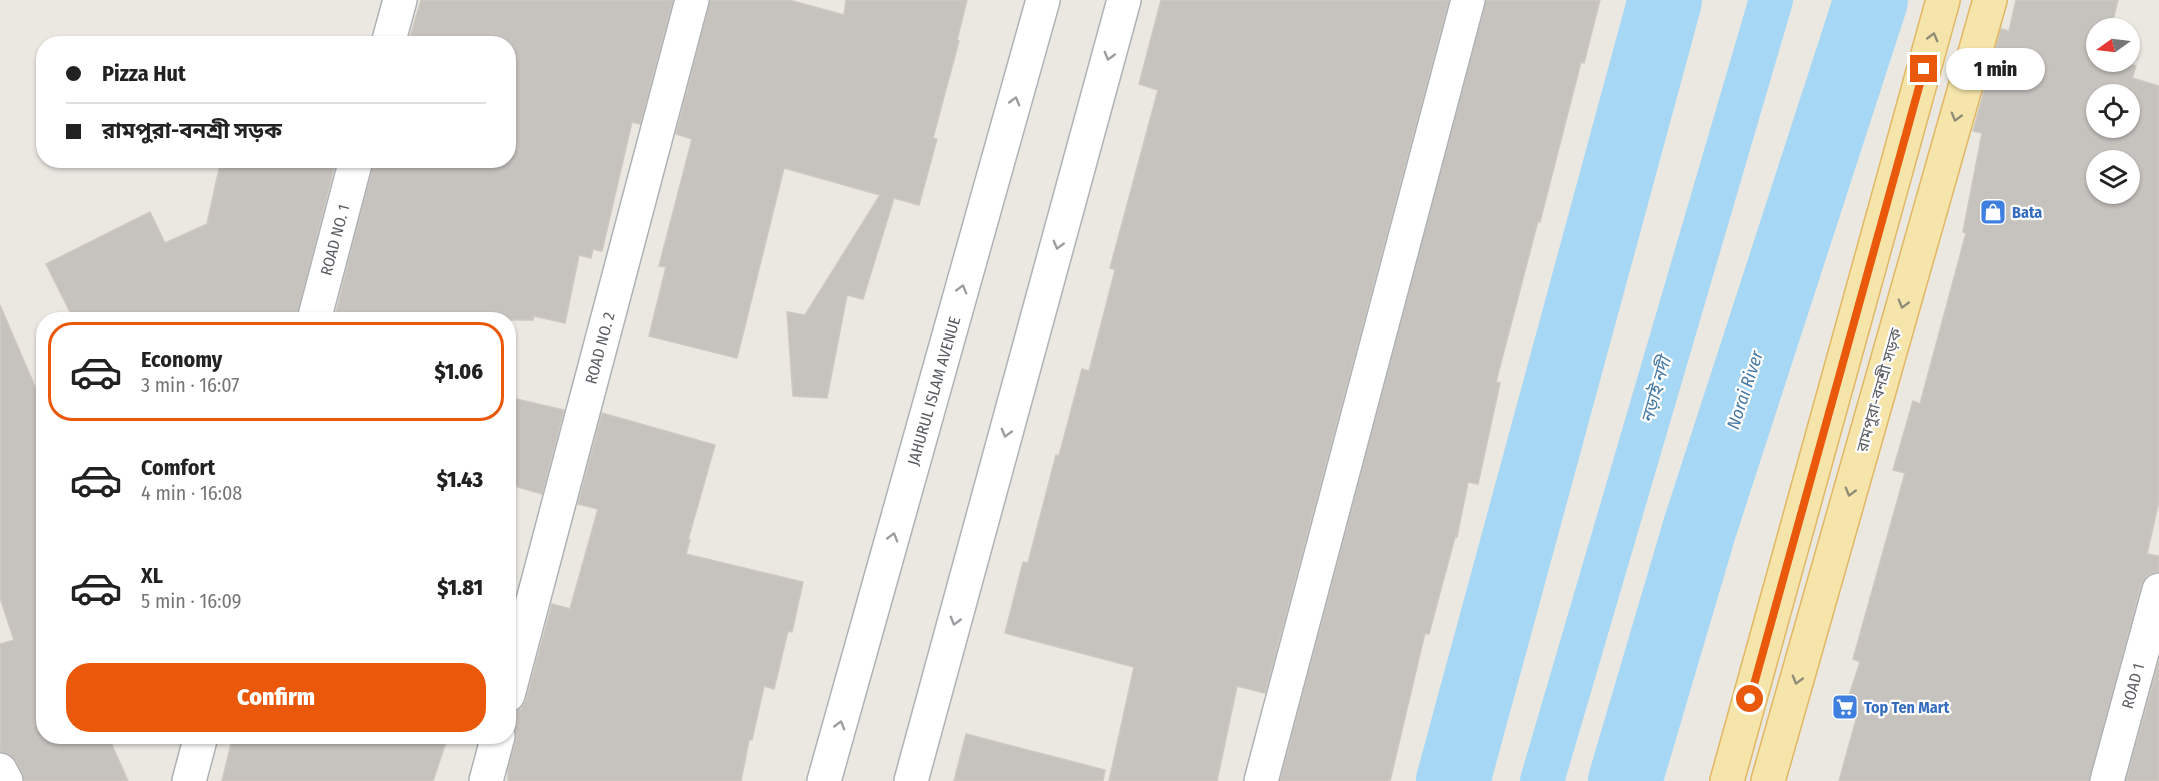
<!DOCTYPE html>
<meta charset="utf-8">
<style>
:root{--surface:#fff;--page:#f2f2f2;--text:#222;--muted:#767676;--line:#e0e0e0;--accent:#ea580c}
body{margin:0;font-family:"Fira Sans Condensed","Noto Sans Bengali",sans-serif;background:var(--page);color:var(--text);height:100vh;display:flex;flex-direction:column;font-size:22px;white-space:nowrap}
*{box-sizing:border-box;margin:0}
p{font-size:20px;color:var(--muted)}
.icon{flex:none;width:33px;height:33px;fill:none;stroke:currentColor;stroke-width:2;stroke-linecap:round;stroke-linejoin:round}
.map{position:relative;flex:1;overflow:hidden}
.panel{position:absolute;left:36px;top:312px;width:480px;height:432px;display:flex;flex-direction:column;background:var(--surface);border-radius:24px;box-shadow:0 2px 4px #0004}
.panel>*{flex:none}
.top-card{position:absolute;left:36px;top:36px;width:480px;height:132px;border-radius:24px;box-shadow:0 2px 4px #0004;display:grid;align-content:center;height:132px;padding:0 30px;background:var(--surface)}
.needle{width:39px;rotate:256deg}
.buttons{position:absolute;left:2086px;top:18px;display:grid;gap:12px}
.buttons a{display:grid;place-items:center;width:54px;height:54px;border-radius:50%;background:var(--surface);box-shadow:0 2px 4px #0004;font-size:30px}
.end{position:absolute;width:27px;height:27px;margin:-14px;border:8px solid #ea580c;background:#fff;box-shadow:0 0 0 3px #fff}
.from{border-radius:50%}
.bubble{position:absolute;height:42px;border-radius:21px;background:var(--surface);box-shadow:0 2px 4px #0004;font-size:20px;font-weight:800;line-height:42px;text-align:center}
.top-card b{display:flex;align-items:center;gap:21px;height:57px;font-size:22px}
.top-card b+b{border-top:2px solid var(--line)}
.top-card i{width:15px;height:15px;background:var(--text)}
ul{padding:10px 0 0;list-style:none}
li{display:flex;align-items:center;gap:18px;height:99px;margin:0 12px 9px;padding:0 18px;border:3px solid transparent;border-radius:24px}
li div{flex:1}
li b{display:block;font-size:22px}
li em{font-style:normal;font-weight:800}
li.on{border-color:var(--accent)}
li>.icon{width:54px;height:54px;stroke-width:1.5}
.action{display:flex;gap:12px;margin-top:auto;padding:12px 30px}
.action a{flex:1;height:69px;border-radius:24px;background:var(--accent);color:#fff;font-size:24px;font-weight:800;line-height:69px;text-align:center}
.map>svg:first-child{display:block}
.lines{fill:none;stroke-linecap:round;stroke-linejoin:round}
.canal{stroke:#a6d7f5;stroke-width:44}
.river{stroke:#a6d7f5;stroke-width:74}
.building{fill:#c6c2be;stroke:#cec9c0;stroke-width:1.5;fill-rule:evenodd}
.pedestrian-casing{stroke:#aeb1b5;stroke-width:36}
.minor-casing{stroke:#aeb1b5;stroke-width:36}
.tertiary-casing{stroke:#aeb1b5;stroke-width:36}
.primary-casing{stroke:#e1b763;stroke-width:36}
.pedestrian{stroke:#fff;stroke-width:33}
.minor{stroke:#fff;stroke-width:33}
.tertiary{stroke:#fff;stroke-width:33}
.primary{stroke:#f6e5aa;stroke-width:33}
.oneway{stroke:#908c7a}
.oneway2{stroke:#9b9da0}
.route{stroke:#ea580c;stroke-width:8}
.labels{text-anchor:middle;dominant-baseline:central;stroke-width:4.5;stroke-linejoin:round;paint-order:stroke}
.shop-label{font-size:16px;font-weight:bold;fill:#366cbe;stroke:#fff;text-anchor:start}
.street-label{font-size:16px;fill:#595c60;stroke:#fff}
.water-label{font-size:18px;font-style:italic;fill:#4679a5;stroke:#fff}
</style>
<div class="map">
<svg width="2159" height="781" viewBox="0 0 2159 781">
<rect width="100%" height="100%" fill="#eae8e1"/>
<g class="lines">
<path class="canal" d="M1542 781 1771 0"/>
<g class="river">
<path d="M1453 781 1665 0"/>
<path d="M1625 781 1700 527 1871 0"/>
</g>
</g>
<g class="building">
<path d="M421 0H673L640 124 632 122 602 251 593 249 591 258 579 255 565 323 534 316 533 320H334L374 160H508V44H408Z"/>
<path d="M710 0H789L844 15 846 0H967L957 40 959 41 933 138 937 139 919 205 894 198 863 299 847 295 827 398 793 396 787 312 805 315 880 195 784 168 737 358 649 336 666 267 659 266 692 139 676 134Z"/>
<path d="M1161 0H1449L1265 693 1237 686 1217 781H1109L1134 667 1005 633 1023 562 1028 563 1056 455 1059 456 1082 369 1089 371 1115 270 1110 268 1158 90 1139 84Z"/>
<path d="M1486 0H1600L1584 63 1581 62 1540 222 1538 221 1496 382 1500 383 1478 484 1468 482 1457 537H1455L1429 634 1425 633 1390 781H1280Z"/>
<path d="M2016 0H2118L2111 28H2097V62H2121L2136 66 2132 78 2159 86V501L2147 554 2159 556V572H2154L2146 576 2141 585 2089 781H1839L1857 716 1844 711 1860 662 1853 659 1905 473 1893 470 1913 401 1920 404 1966 233 1963 232 1982 133 1973 131 2001 29 2009 31ZM2097 94H2130V128H2097ZM2097 160H2130V194H2097Z"/>
<path d="M221 160H336L296 320H74L46 264 150 212 165 243 207 224Z"/>
<path d="M0 305 44 408V736H108L128 781H25L16 761 9 754 0 751V644L14 640 0 598Z"/>
<path d="M508 397 564 410 542 494 508 484Z"/>
<path d="M602 413 715 445 688 540H690L686 554 803 582 792 632 788 631 774 689 764 686 752 740H749L741 781H508V769L516 740V731L508 721V713L521 709 526 700 552 604 570 609 598 509 578 504Z"/>
<path d="M2159 661V781H2126Z"/>
<path d="M966 734 1105 770 1103 781H954Z"/>
<path d="M233 736H448L433 781H222Z"/>
</g>
<g class="lines">
<defs>
<path id="pedestrian" d="M0 770 6 781"/>
<g id="minor">
<path d="M388 44 400 0"/>
<path d="M314 320 356 160"/>
<path d="M508 695 692 0"/>
<path d="M189 781 201 736"/>
<path d="M486 781 498 736"/>
<path d="M1261 781 1468 0"/>
<path d="M2107 781 2159 590"/>
</g>
<g id="tertiary">
<path d="M824 781 1043 0"/>
<path d="M911 781 1124 0"/>
</g>
<g id="primary">
<path d="M1727 781 1943 0"/>
<path d="M1768 781 1990 0"/>
</g>
</defs>
<use href="#pedestrian" class="pedestrian-casing"/>
<use href="#minor" class="minor-casing"/>
<use href="#tertiary" class="tertiary-casing"/>
<use href="#primary" class="primary-casing"/>
<use href="#pedestrian" class="pedestrian"/>
<use href="#minor" class="minor"/>
<use href="#tertiary" class="tertiary"/>
<use href="#primary" class="primary"/>
</g>
<defs><path id="oneway-chevron" d="M-2-3.5L2.5 0L-2 3.5" fill="none" stroke-width="1.6" stroke-linecap="round" stroke-linejoin="round" transform="scale(1.5)"/></defs>
<g class="oneway">
<use href="#oneway-chevron" transform="translate(1933 37) rotate(-75)"/>
<use href="#oneway-chevron" transform="translate(1956 117) rotate(106)"/>
<use href="#oneway-chevron" transform="translate(1903 304) rotate(106)"/>
<use href="#oneway-chevron" transform="translate(1850 492) rotate(106)"/>
<use href="#oneway-chevron" transform="translate(1797 680) rotate(106)"/>
</g>
<g class="oneway2">
<use href="#oneway-chevron" transform="translate(1109 56) rotate(105)"/>
<use href="#oneway-chevron" transform="translate(1015 101) rotate(-74)"/>
<use href="#oneway-chevron" transform="translate(1058 245) rotate(105)"/>
<use href="#oneway-chevron" transform="translate(962 289) rotate(-74)"/>
<use href="#oneway-chevron" transform="translate(1006 433) rotate(105)"/>
<use href="#oneway-chevron" transform="translate(893 537) rotate(-74)"/>
<use href="#oneway-chevron" transform="translate(955 621) rotate(105)"/>
<use href="#oneway-chevron" transform="translate(840 725) rotate(-74)"/>
</g>
<g class="lines">
<path class="route" d="M1750 699 1924 69"/>
</g>
<defs>
<symbol id="shop-square" viewBox="-11 -11 22 22"><rect x="-9" y="-9" width="18" height="18" rx="4" fill="#3f7fe0" stroke="#fff"/><path d="M-5-2.5h2.3a2.7 3.5 0 0 1 5.4 0H5L5.5 6h-11ZM-1.5-2.5h3a1.5 2.3 0 0 0-3 0Z" fill="#fff"/></symbol>
<symbol id="supermarket-square" viewBox="-11 -11 22 22"><rect x="-9" y="-9" width="18" height="18" rx="4" fill="#3f7fe0" stroke="#fff"/><path d="M-6-5.5h2.5l.6 2H6L4.5 2H-2.5L-4.4-4H-6ZM-1.5 3.2a1.3 1.3 0 1 0 .1 0ZM3 3.2a1.3 1.3 0 1 0 .1 0Z" fill="#fff"/></symbol>
</defs>
<g fill-rule="evenodd">
<use href="#shop-square" x="1978" y="197" width="30" height="30"/>
<use href="#supermarket-square" x="1830" y="692" width="30" height="30"/>
</g>
<g class="labels">
<g class="shop-label">
<text x="2012" y="212">Bata</text>
<text x="1864" y="707">Top Ten Mart</text>
</g>
<g class="street-label">
<text transform="translate(335 240) rotate(-75)">ROAD NO. 1</text>
<text transform="translate(600 348) rotate(-75)">ROAD NO. 2</text>
<text transform="translate(1879 390) rotate(-74)">রামপুরা-বনশ্রী সড়ক</text>
<text transform="translate(934 391) rotate(-74)">JAHURUL ISLAM AVENUE</text>
<text transform="translate(2133 686) rotate(-75)">ROAD 1</text>
</g>
<g class="water-label">
<text transform="translate(1656 390) rotate(-74)">নড়াই নদী</text>
<text transform="translate(1745 390) rotate(-72)">Norai River</text>
</g>
</g>
</svg>
<div class="buttons">
<a><svg class="needle" viewBox="-14 -14 28 28"><path d="M0-13l5 13h-10z" fill="#e53935"/><path d="M0 13l5-13h-10z" fill="#767676"/></svg></a>
<a><svg class="icon" aria-label="locate" viewBox="0 0 24 24"><circle cx="12" cy="12" r="6"/><path d="M12 2v4M12 18v4M2 12h4M18 12h4"/></svg></a>
<a><svg class="icon" aria-label="layers" viewBox="0 0 24 24"><path d="M12 4l9 5-9 5-9-5zM3 14l9 5 9-5"/></svg></a>
</div>
<i class="end from" style="left:1750px;top:699px"></i>
<i class="end" style="left:1924px;top:69px"></i>
<div class="bubble" style="left:1946px;top:48px;width:99px">1 min</div>
<div class="top-card">
<b><i class="from"></i>Pizza Hut</b>
<b><i></i>রামপুরা-বনশ্রী সড়ক</b>
</div>
<section class="panel">
<ul>
<li class="on"><svg class="icon" aria-label="car" viewBox="0 0 24 24"><path d="M5 17H2v-5l4-1 3-4h7l3 4 3 1v5h-3M9 17h6M6 11h13"/><circle cx="7" cy="17" r="2"/><circle cx="17" cy="17" r="2"/></svg><div><b>Economy</b><p>3 min · 16:07</p></div><em>$1.06</em></li>
<li><svg class="icon" aria-label="car" viewBox="0 0 24 24"><path d="M5 17H2v-5l4-1 3-4h7l3 4 3 1v5h-3M9 17h6M6 11h13"/><circle cx="7" cy="17" r="2"/><circle cx="17" cy="17" r="2"/></svg><div><b>Comfort</b><p>4 min · 16:08</p></div><em>$1.43</em></li>
<li><svg class="icon" aria-label="car" viewBox="0 0 24 24"><path d="M5 17H2v-5l4-1 3-4h7l3 4 3 1v5h-3M9 17h6M6 11h13"/><circle cx="7" cy="17" r="2"/><circle cx="17" cy="17" r="2"/></svg><div><b>XL</b><p>5 min · 16:09</p></div><em>$1.81</em></li>
</ul>
<div class="action"><a>Confirm</a></div>
</section>
</div>
